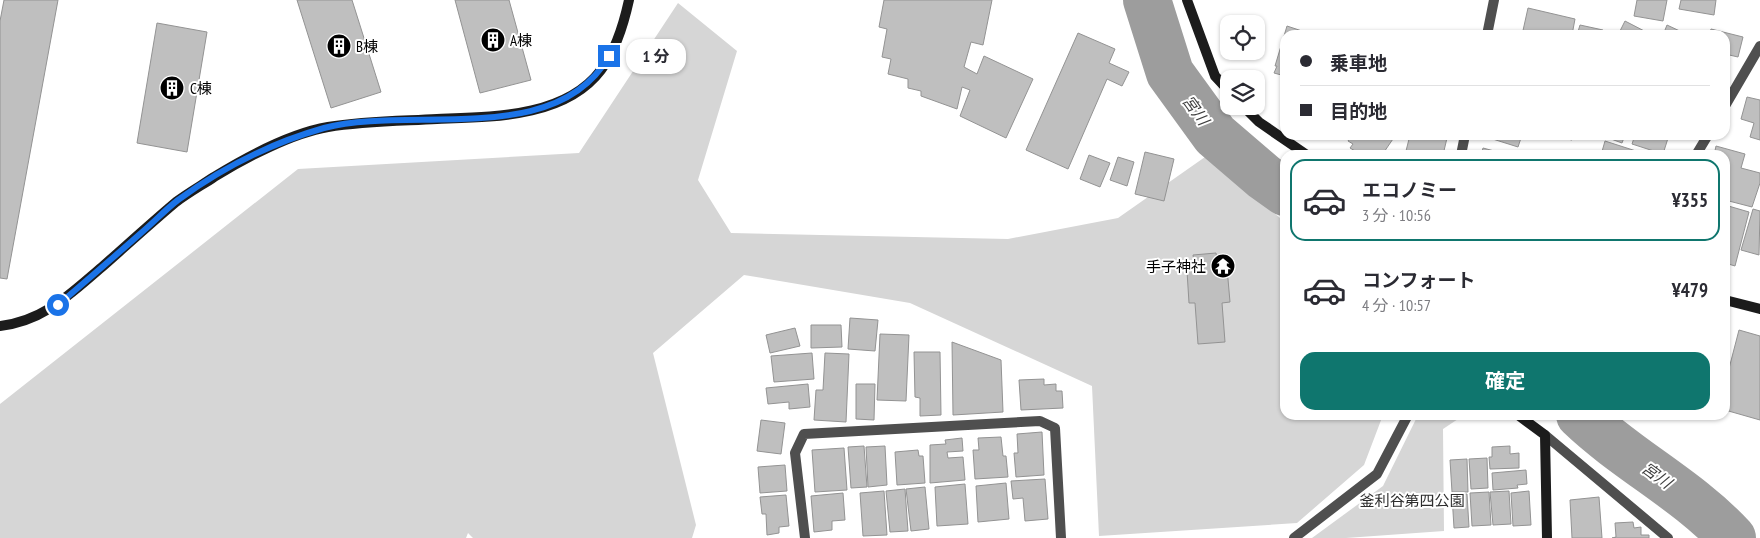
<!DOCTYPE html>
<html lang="ja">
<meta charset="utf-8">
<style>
:root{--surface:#fff;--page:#f2f2f3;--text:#2b2b33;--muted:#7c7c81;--line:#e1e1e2;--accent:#0f766e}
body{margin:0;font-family:"PT Sans Narrow","Noto Sans JP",sans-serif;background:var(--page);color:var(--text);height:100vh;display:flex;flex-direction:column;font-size:19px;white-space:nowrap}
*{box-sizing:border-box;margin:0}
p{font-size:16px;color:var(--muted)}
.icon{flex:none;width:28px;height:28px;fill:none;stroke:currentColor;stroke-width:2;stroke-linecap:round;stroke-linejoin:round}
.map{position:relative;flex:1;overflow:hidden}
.side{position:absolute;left:1280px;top:150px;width:450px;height:270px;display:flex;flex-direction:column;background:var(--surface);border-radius:15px;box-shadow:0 1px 4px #0004}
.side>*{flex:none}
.guide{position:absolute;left:1280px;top:30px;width:450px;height:110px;border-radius:15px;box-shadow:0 1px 4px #0004;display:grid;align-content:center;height:110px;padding:0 20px;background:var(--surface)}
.controls{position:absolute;left:1220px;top:15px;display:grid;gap:10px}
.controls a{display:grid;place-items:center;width:45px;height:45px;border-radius:10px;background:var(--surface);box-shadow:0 1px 4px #0004;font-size:25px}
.end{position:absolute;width:22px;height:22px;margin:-11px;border:6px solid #1a73e8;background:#fff;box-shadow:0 0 0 2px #fff}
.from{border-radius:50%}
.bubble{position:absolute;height:35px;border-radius:15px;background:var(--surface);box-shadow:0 1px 4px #0004;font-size:16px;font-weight:700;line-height:35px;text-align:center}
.guide b{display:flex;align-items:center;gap:18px;height:48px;font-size:19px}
.guide b+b{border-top:1px solid var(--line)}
.guide i{width:12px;height:12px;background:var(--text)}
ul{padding:9px 0 0;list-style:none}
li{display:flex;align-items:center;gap:15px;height:82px;margin:0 10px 8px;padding:0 10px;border:2px solid transparent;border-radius:15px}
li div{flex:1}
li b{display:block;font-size:19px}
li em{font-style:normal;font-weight:700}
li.selected{border-color:var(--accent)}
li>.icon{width:45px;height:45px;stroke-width:1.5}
.cta{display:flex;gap:10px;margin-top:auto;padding:10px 20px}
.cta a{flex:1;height:58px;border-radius:15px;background:var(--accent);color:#fff;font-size:20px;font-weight:700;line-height:58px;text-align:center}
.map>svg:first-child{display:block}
.green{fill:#d6d6d6}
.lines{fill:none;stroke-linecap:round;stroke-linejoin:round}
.river{stroke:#9d9d9d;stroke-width:48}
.building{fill:#bfbfbf;stroke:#939393}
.street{stroke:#4f4f4f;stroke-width:10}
.secondary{stroke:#1c1c1c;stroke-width:10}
.route{stroke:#1a73e8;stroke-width:6}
.labels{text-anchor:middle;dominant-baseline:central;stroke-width:4;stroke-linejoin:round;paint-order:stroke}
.poi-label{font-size:15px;fill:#000;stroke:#fff;text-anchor:start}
.park-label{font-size:15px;fill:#2d2d2d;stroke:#fff}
.water-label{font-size:16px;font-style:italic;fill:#3e3e3e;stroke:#fff}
</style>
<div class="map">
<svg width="1760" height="538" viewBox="0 0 1760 538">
<rect width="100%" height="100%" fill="#fff"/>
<g class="green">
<path d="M678 3 737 51 698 180 731 233 1008 239 1118 218 1205 157 1285 222V415H1383L1364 465 1297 523 1099 536 1092 386 910 303 744 275 653 353 696 525 692 538H473L468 533 466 538H0V404L298 169 579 153Z"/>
<path d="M1418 415H1464L1443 429 1444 531 1346 538H1312L1383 486Z"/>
</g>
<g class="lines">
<g class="river">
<path d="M1147 0 1170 73 1215 135 1264 177 1285 192"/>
<path d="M1580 415C1627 460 1688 490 1732 538"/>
</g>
</g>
<g class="building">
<path d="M4 0H58L7 279 0 278V21Z"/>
<path d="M297 0H352L381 92 331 108Z"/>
<path d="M455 0H509L531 80 480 93Z"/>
<path d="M884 0H992L983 45 971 42 964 67 977 74 984 56 1033 79 1006 138 960 116 970 90 962 87 957 109 921 96V91L908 88V79L888 74 891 59 882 57 887 29 879 27Z"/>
<path d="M1637 0H1667L1663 21 1634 16Z"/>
<path d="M1681 0H1716L1714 15 1679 9Z"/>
<path d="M1528 8 1575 19 1572 35H1522Z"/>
<path d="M1625 21 1652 35H1618Z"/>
<path d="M157 23 207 32 187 152 137 143Z"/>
<path d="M1580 25 1603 30 1602 35H1577Z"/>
<path d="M1667 25 1684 33 1683 35H1663Z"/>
<path d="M1287 26 1314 35H1285V76L1274 73 1277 66H1275Z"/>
<path d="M1711 29 1743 37 1738 57 1725 54V35H1709Z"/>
<path d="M1078 33 1115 49 1109 63 1129 72 1122 86 1107 79 1068 169 1026 150Z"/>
<path d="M1747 97 1760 100V140L1750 137 1754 123 1741 119Z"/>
<path d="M1352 135H1392L1395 136 1382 155H1362L1350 148 1353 144 1348 141Z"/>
<path d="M1410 135H1436L1447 138 1443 155H1405Z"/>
<path d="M1480 135H1522L1518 147Z"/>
<path d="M1549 135H1574L1572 140Z"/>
<path d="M1600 135H1625L1622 143Z"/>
<path d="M1635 135H1669L1663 154 1632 144Z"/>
<path d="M1605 141 1636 151 1634 155H1601Z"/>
<path d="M1716 146 1745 154 1741 168 1760 173V183L1752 207 1725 200V155H1714Z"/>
<path d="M1483 148 1509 155H1481Z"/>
<path d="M1145 152 1174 159 1164 201 1135 194Z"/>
<path d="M1089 155 1110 163 1100 187 1080 179Z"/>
<path d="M1118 157 1134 162 1127 186 1110 180Z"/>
<path d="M1725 205 1749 212 1735 266 1725 263Z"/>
<path d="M1753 209 1760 211 1759 255 1741 250Z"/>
<path d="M1216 253 1218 268H1227L1230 302 1222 303 1225 342 1198 344 1195 303H1189L1187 271 1195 270 1193 255Z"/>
<path d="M850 318 878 320 875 351 848 349Z"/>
<path d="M811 325H841L842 347 811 348Z"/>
<path d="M795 328 800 346 770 353 766 335Z"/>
<path d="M1739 330 1760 336V420L1725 410V384Z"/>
<path d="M880 334 909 335 906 401 877 400Z"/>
<path d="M952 342 1001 360 1003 412 953 415Z"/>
<path d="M914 352H940L941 415 920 416V398L915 397Z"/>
<path d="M812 353 814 379 774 382 771 356Z"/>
<path d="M825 353 849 354 846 422 814 420 816 390H823Z"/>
<path d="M1044 379V385L1056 384V391H1062L1063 408 1021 410 1019 380Z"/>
<path d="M808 384 810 407 789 409V402L768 404 766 388Z"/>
<path d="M856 384H875L874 420 856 419Z"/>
<path d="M761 420 785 423 781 454 757 451Z"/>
<path d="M1042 432 1044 475 1016 477 1014 453H1018L1017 434Z"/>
<path d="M1001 437 1003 456H1006L1008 477 975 479 973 450H979L978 438Z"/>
<path d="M962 438 963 451 947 452 948 458 963 457 965 480 930 483V445L946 444 945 440Z"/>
<path d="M864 446 867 487 851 488 848 447Z"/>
<path d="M885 446 887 485 868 487 866 447Z"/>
<path d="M1510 446V454L1519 453V468L1490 469 1489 457H1492V447Z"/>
<path d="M844 448 847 490 815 492 812 450Z"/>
<path d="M918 450 919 456H923L925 483 897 485 895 452Z"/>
<path d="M1487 458 1488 488 1471 489 1469 459Z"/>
<path d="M1467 459 1468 492H1452L1450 460Z"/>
<path d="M785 465 787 491 760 493 758 467Z"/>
<path d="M1526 470 1527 484 1517 485 1518 488 1493 490 1492 473Z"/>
<path d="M1045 479 1048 519 1025 521 1023 498 1013 499 1011 481Z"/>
<path d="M1006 483 1009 519 978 522 976 486Z"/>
<path d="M965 484 968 524 937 526 935 487Z"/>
<path d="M925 487 929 529 911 531 906 489Z"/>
<path d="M905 489 908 531 890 532 886 491Z"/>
<path d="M884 491 887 535 863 536 860 493Z"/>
<path d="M1509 491 1511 524 1493 525 1490 492Z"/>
<path d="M1529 491 1531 525 1513 526 1511 493Z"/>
<path d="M1489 492 1491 525 1472 526 1470 493Z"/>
<path d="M843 493 845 520 832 521V530L814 532 811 496Z"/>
<path d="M1467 494 1469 527 1454 528 1452 495Z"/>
<path d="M786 495 789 526 779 527V533L767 535 766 514H762L760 497Z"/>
<path d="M1599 497 1602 538H1572L1570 500Z"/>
<path d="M1633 522 1634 528 1641 527V535H1649V538H1612L1616 537 1615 523Z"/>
</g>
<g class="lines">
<g class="street">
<path d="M1487 35 1494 0"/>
<path d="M1725 106 1760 46"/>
<path d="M1461 155 1465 135"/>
<path d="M1696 155 1708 135"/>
<path d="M1545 435 1668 538"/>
<path d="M805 538 795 453 804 434 1040 421 1055 428 1061 538"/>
<path d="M1294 538 1377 474 1408 415"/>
</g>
<g class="secondary">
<path d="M1187 0 1215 76 1229 91"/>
<path d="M1243 106 1259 122 1307 155"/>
<path d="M1725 300 1760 309"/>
<path d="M0 326C44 321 70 294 102 267 127 245 151 223 176 202 188 193 202 185 214 177 245 158 292 133 328 127 364 121 400 121 437 119 491 117 565 118 601 70 616 50 624 23 629 0"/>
<path d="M1518 415 1545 435 1547 538"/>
</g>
</g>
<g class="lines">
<path class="route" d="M58 305C86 281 114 257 141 233 154 222 165 210 178 200 222 168 271 143 324 128 409 105 557 149 609 56"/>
</g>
<defs>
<symbol id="building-disc" viewBox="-11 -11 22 22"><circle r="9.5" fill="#000" stroke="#fff"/><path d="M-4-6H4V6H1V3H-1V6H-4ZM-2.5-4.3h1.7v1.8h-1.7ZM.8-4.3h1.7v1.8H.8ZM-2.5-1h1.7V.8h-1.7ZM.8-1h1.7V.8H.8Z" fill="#fff"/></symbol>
<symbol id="temple-disc" viewBox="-11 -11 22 22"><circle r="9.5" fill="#000" stroke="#fff"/><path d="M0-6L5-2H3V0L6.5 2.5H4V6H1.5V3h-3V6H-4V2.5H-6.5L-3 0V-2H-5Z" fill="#fff"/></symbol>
</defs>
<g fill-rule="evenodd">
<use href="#building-disc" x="479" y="26" width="28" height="28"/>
<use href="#building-disc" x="325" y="32" width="28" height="28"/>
<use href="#building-disc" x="158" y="74" width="28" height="28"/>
<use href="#temple-disc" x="1209" y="252" width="28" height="28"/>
</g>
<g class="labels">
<g class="poi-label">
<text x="510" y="40">A棟</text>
<text x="356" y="46">B棟</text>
<text x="190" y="88">C棟</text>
<text x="1206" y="266" text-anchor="end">手子神社</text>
</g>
<g class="park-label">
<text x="1412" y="500">釜利谷第四公園</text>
</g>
<g class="water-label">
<text transform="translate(1196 110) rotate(54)">宮川</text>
<text transform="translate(1657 475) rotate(36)">宮川</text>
</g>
</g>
</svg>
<div class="controls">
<a><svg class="icon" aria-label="locate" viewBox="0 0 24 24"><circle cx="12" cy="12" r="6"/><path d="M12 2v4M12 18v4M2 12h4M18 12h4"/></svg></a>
<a><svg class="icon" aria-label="layers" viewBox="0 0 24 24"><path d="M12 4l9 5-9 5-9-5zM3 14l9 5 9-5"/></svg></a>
</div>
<i class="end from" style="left:58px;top:305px"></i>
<i class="end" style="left:609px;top:56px"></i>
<div class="bubble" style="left:626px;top:39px;width:60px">1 分</div>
<div class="guide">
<b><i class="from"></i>乗車地</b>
<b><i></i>目的地</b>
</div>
<section class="side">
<ul>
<li class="selected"><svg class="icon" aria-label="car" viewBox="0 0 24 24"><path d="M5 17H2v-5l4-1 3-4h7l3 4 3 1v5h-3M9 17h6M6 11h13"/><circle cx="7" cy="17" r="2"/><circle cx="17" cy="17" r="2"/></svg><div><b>エコノミー</b><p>3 分 · 10:56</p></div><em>¥355</em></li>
<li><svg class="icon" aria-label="car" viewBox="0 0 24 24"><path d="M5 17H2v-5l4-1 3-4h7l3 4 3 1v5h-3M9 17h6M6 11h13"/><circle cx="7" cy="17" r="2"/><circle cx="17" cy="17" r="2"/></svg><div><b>コンフォート</b><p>4 分 · 10:57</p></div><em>¥479</em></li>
</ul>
<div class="cta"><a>確定</a></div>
</section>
</div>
